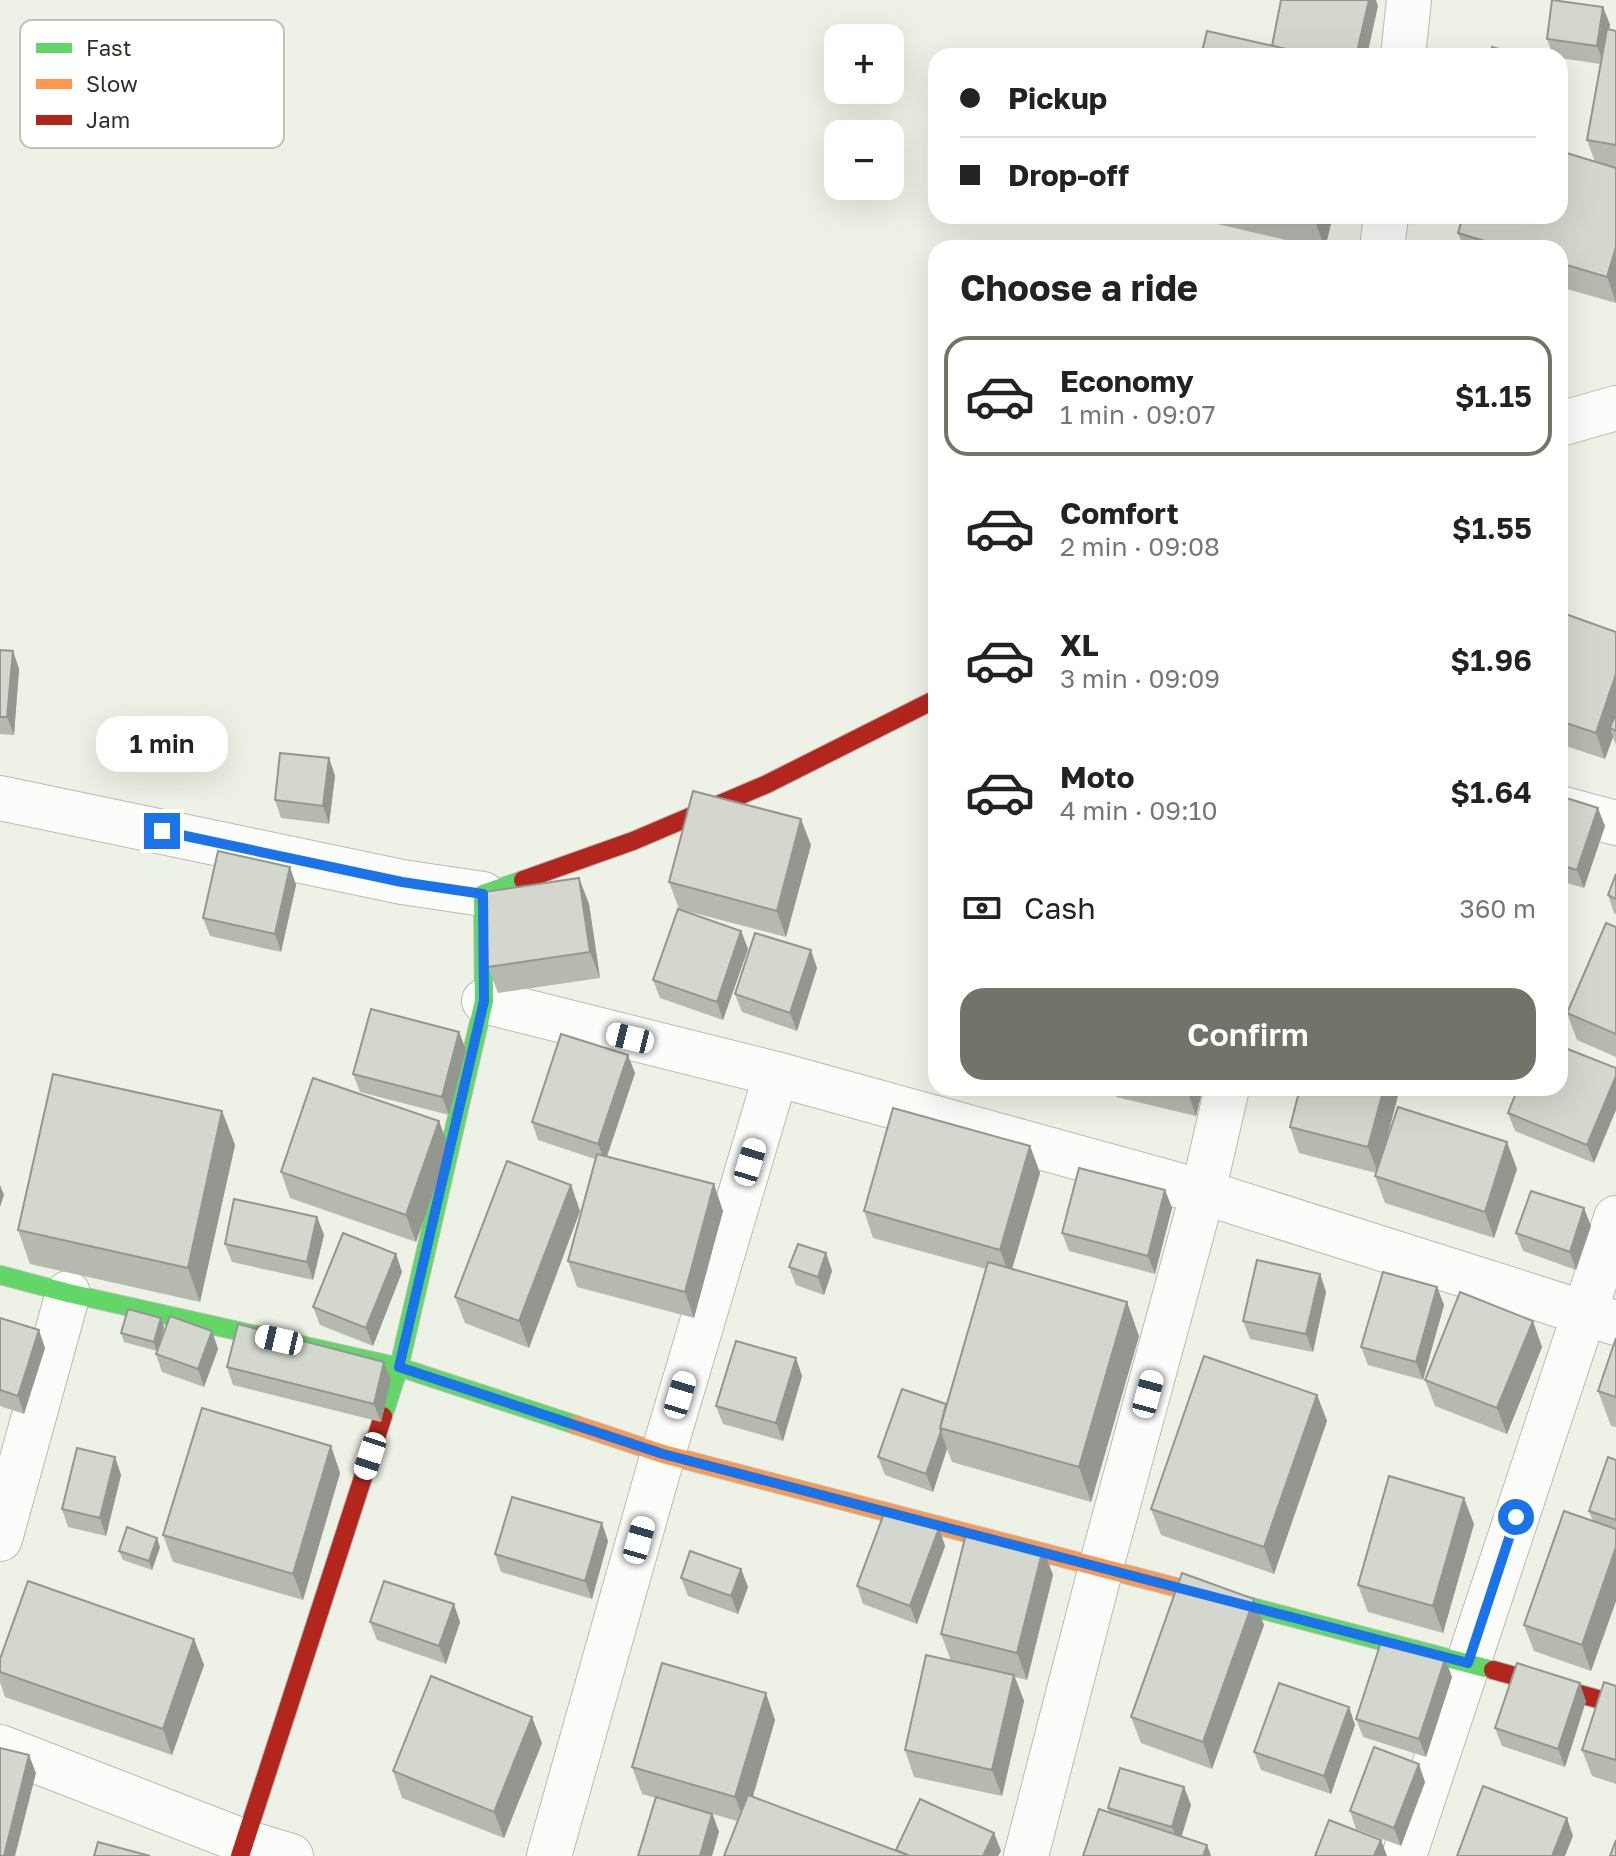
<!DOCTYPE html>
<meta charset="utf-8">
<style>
:root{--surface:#fff;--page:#f2f2f2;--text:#222;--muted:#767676;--line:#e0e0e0;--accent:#72746a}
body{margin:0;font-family:"Golos Text",sans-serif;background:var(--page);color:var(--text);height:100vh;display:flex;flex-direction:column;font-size:30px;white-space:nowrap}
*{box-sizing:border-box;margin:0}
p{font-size:26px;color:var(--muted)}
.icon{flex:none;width:44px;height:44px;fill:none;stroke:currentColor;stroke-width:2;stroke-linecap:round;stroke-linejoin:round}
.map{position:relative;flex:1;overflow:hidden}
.details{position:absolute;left:928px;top:240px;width:640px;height:856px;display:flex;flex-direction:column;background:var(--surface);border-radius:24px;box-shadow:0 8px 32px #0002}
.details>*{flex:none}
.hud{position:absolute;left:928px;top:48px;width:640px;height:176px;border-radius:24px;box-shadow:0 8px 32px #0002;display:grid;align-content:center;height:176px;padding:0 32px;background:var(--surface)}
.buttons{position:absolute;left:824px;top:24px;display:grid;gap:16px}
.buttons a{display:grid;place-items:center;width:80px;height:80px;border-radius:16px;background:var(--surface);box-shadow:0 8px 32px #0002;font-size:40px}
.end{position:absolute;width:36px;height:36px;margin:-18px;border:10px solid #1a73e8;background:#fff;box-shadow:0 0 0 4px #fff}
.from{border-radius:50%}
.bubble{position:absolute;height:56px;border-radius:24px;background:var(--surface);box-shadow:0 8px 32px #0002;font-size:26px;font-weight:600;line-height:56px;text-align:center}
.car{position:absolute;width:24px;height:48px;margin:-24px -12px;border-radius:10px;box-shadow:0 0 6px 2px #0007;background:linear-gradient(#fff 24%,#345 0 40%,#fff 0 76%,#345 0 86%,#fff 0)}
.hud b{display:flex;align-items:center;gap:28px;height:76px;font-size:30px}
.hud b+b{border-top:2px solid var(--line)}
.hud i{width:20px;height:20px;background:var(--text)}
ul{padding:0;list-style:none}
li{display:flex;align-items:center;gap:24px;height:120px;margin:0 16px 12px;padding:0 16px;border:4px solid transparent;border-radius:24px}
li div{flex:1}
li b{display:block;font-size:30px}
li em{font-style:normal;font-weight:600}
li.on{border-color:var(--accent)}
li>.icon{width:72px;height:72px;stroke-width:1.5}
h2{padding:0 32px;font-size:36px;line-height:96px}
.pay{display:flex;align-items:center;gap:20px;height:88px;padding:0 32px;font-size:30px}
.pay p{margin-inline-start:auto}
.cta{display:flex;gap:16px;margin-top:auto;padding:16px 32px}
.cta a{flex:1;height:92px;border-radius:24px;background:var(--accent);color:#fff;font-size:32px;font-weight:600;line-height:92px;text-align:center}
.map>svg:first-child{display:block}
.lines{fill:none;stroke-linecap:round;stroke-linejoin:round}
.street-casing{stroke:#b8bbb1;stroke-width:46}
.fast-casing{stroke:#b8bbb1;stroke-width:20}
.slow-casing{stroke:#b8bbb1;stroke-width:20}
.jam-casing{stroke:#b8bbb1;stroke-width:20}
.street{stroke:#fcfdfb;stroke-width:44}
.fast{stroke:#63d668;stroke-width:18}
.slow{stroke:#ff974d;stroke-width:18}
.jam{stroke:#b3261e;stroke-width:18}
.wall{fill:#b6b9b0}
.shaded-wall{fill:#949690}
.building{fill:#d4d7cd;stroke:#949690;stroke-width:2}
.route{stroke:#1a73e8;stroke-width:10}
.key{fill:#fff;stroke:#c1c1be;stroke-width:2}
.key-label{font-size:22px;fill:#2f3128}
</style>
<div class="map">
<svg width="1616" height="1856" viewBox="0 0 1616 1856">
<rect width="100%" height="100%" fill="#eef1e5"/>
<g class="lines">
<defs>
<g id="street">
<path d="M1403 56 1409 0"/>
<path d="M1382 248 1386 216"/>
<path d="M1560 424 1616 408"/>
<path d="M0 798 402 882 483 894"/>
<path d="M1560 808 1616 823"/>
<path d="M484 1001 776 1074 1203 1192 1616 1323"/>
<path d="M0 1539 68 1293"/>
<path d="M0 1747 245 1842 291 1856"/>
<path d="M549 1856 663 1454 776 1074"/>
<path d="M1026 1856 1101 1567 1203 1192 1227 1088"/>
<path d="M1404 1856 1616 1218"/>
</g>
<g id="fast">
<path d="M0 1275 68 1293 399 1367 576 1425"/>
<path d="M383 1416 399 1367 484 1001 483 894 523 880"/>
<path d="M1179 1588 1493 1670"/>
</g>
<path id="slow" d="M576 1425 663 1454 1179 1588"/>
<g id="jam">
<path d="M523 880 633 841 767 784 936 699"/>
<path d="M1493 1670 1616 1704"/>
<path d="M240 1856 383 1416"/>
</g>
</defs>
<use href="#street" class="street-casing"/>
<use href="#fast" class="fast-casing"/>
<use href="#slow" class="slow-casing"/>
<use href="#jam" class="jam-casing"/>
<use href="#street" class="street"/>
<use href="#fast" class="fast"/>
<use href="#slow" class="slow"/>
<use href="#jam" class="jam"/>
</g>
<g class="wall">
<path d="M1603 7 1610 25 1609 29 1616 31V303L1560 287V248H1464L1458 233 1595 162 1587 140 1600 64 1560 58V56H1553L1547 39Z"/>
<path d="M1183 216H1333L1325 248H1320Z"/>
<path d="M1560 612 1616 632V745L1613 737 1605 759 1560 744Z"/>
<path d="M0 650 13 651 19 669 14 735 0 734Z"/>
<path d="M329 758 335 776 329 824 281 818 275 800Z"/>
<path d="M1560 796 1605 826 1584 888 1560 881Z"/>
<path d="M811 845 786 937 679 909 669 882Z"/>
<path d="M290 867 296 885 281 952 210 936 203 918Z"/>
<path d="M1616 874V914L1614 913 1608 895Z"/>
<path d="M579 878 589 904 600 978 498 993 488 967Z"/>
<path d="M1616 927V1057L1577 1040 1567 1013Z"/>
<path d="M741 931 748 949 723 1020 660 998 653 980Z"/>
<path d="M817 968 797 1031 742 1012 735 994Z"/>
<path d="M459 1032 466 1050 449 1115 360 1092 353 1074Z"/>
<path d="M1560 1046 1594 1163 1515 1131 1508 1113Z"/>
<path d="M635 1073 607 1156 723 1211 694 1318 577 1287 568 1261 595 1159 538 1140 532 1122Z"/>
<path d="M1113 1088H1203L1196 1116 1116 1097Z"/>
<path d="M1400 1088 1384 1148 1517 1169 1494 1238 1385 1203 1375 1176 1376 1173 1299 1153 1290 1127Z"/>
<path d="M222 1111 235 1145 200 1302 30 1264 18 1230Z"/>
<path d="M1030 1146 1040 1173 1012 1269 1139 1336 1091 1502 952 1462 947 1449 933 1492 885 1475 878 1457 946 1404 986 1269 873 1238 864 1211Z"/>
<path d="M449 1148 416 1242 290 1198 281 1172Z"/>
<path d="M571 1185 580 1211 529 1348 465 1323 455 1297Z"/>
<path d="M1165 1190 1172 1208 1155 1274 1069 1251 1062 1233Z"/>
<path d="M317 1217 324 1235 313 1280 232 1262 225 1244Z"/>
<path d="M1591 1226 1576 1270 1523 1251 1516 1233Z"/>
<path d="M826 1253 832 1271 824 1295 796 1285 789 1267Z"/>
<path d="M396 1254 402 1272 373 1346 320 1325 313 1307Z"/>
<path d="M1320 1274 1326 1292 1313 1352 1250 1339 1243 1321Z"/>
<path d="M1437 1287 1444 1305 1423 1380 1368 1365 1361 1347Z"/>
<path d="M0 1318 45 1348 24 1414 0 1406Z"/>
<path d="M164 1327 160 1343 212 1331 218 1349 204 1387 162 1372 156 1354 157 1351 124 1342 121 1333Z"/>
<path d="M1616 1338V1427L1611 1426 1598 1391Z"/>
<path d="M1542 1347 1507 1434 1435 1406 1425 1380Z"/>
<path d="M796 1358 802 1376 783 1441 723 1424 716 1406Z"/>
<path d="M384 1362 391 1380 381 1422 233 1385 227 1367Z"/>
<path d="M1317 1395 1327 1421 1274 1574 1161 1535 1151 1509Z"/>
<path d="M331 1446 340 1473 303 1600 173 1562 163 1535Z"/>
<path d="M115 1457 121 1475 106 1536 68 1527 62 1509Z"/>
<path d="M1616 1460V1601L1591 1671 1534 1651 1524 1625 1593 1521 1589 1511Z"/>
<path d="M1474 1524 1443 1633 1368 1612 1358 1585Z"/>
<path d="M939 1528 945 1546 917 1624 863 1604 857 1586Z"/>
<path d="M608 1541 592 1599 501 1572 495 1554Z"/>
<path d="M160 1547 152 1570 123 1560 119 1551Z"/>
<path d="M1043 1549 1053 1575 1027 1680 1015 1677 1024 1701 1002 1796 914 1777 905 1750 951 1661 941 1634Z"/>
<path d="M741 1569 748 1587 738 1614 688 1596 681 1578Z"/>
<path d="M370 1622H460L446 1664 377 1640Z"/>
<path d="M1264 1625 1212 1769 1141 1743 1131 1717Z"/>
<path d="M194 1639 204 1665 172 1755 5 1697 0 1682V1659Z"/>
<path d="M1445 1659 1452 1677 1426 1757 1363 1737 1356 1719Z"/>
<path d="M1616 1686V1784L1592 1776 1582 1750Z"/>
<path d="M1586 1701 1565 1767 1502 1746 1495 1728Z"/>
<path d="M1349 1707 1355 1725 1331 1794 1261 1770 1254 1752Z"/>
<path d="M775 1720 753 1797 897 1851 994 1833 1001 1851 998 1856H724L737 1821 713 1814 719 1832 656 1798 642 1794 632 1767Z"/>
<path d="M542 1743 504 1838 402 1798 393 1771Z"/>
<path d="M1425 1782 1401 1846 1356 1829 1350 1811Z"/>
<path d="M1184 1787 1191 1805 1181 1837 1207 1845 1211 1856H1083L1109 1812 1108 1808Z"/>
</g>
<g class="shaded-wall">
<path d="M1369 0H1376L1378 6 1367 56H1356Z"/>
<path d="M1603 7 1610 25 1604 64 1597 46Z"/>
<path d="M1313 216H1333L1325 248Z"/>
<path d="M1616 247V302L1607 277Z"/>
<path d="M13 651 19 669 14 735 7 717Z"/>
<path d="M1616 674V728H1610L1613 737 1605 759 1596 733Z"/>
<path d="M329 758 335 776 329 824 323 806Z"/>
<path d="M1598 808 1605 826 1584 888 1577 870Z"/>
<path d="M801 819 811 845 786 937 777 911Z"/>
<path d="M290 867 296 885 281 952 275 934Z"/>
<path d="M579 878 589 904 600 978 590 952Z"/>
<path d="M741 931 748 949 723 1020 717 1002Z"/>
<path d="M811 950 817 968 797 1031 790 1013Z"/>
<path d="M459 1032 466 1050 449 1115 442 1097Z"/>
<path d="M628 1055 635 1073 605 1162 598 1144Z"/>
<path d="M1616 1076V1110L1594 1163 1587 1145Z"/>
<path d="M1187 1088H1203L1196 1116 1187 1089Z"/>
<path d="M1384 1088H1400L1378 1173 1368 1147Z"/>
<path d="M222 1111 235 1145 200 1302 188 1268Z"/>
<path d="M439 1121 449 1148 416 1242 406 1215Z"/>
<path d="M1507 1142 1517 1169 1494 1238 1485 1212Z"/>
<path d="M1030 1146 1040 1173 1010 1276 1000 1250Z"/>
<path d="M714 1184 723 1211 694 1318 685 1292Z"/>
<path d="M0 1185 4 1195 0 1207Z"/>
<path d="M571 1185 580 1211 529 1348 519 1321Z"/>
<path d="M1165 1190 1172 1208 1155 1274 1148 1256Z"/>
<path d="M1584 1208 1591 1226 1576 1270 1570 1252Z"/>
<path d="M317 1217 324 1235 313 1280 307 1262Z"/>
<path d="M826 1253 832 1271 824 1295 818 1277Z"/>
<path d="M396 1254 402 1272 373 1346 366 1328Z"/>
<path d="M1320 1274 1326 1292 1313 1352 1306 1334Z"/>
<path d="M1437 1287 1444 1305 1423 1380 1416 1362Z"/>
<path d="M1127 1302 1139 1336 1091 1502 1079 1467Z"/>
<path d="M161 1318 164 1327 157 1352 154 1342Z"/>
<path d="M1533 1321 1542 1347 1507 1434 1497 1408Z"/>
<path d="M39 1330 45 1348 24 1414 18 1396Z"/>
<path d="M212 1331 218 1349 204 1387 198 1369Z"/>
<path d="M796 1358 802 1376 783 1441 776 1423Z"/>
<path d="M384 1362 391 1380 381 1422 374 1404Z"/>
<path d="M1317 1395 1327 1421 1274 1574 1264 1547Z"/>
<path d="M941 1431 947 1449 933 1492 926 1474Z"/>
<path d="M331 1446 340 1473 303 1600 293 1574Z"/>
<path d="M115 1457 121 1475 106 1536 100 1518Z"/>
<path d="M1464 1498 1474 1524 1443 1633 1433 1606Z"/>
<path d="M602 1523 608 1541 592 1599 585 1581Z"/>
<path d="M939 1528 945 1546 917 1624 910 1606Z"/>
<path d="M157 1538 160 1547 152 1570 149 1561Z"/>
<path d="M1616 1547V1601L1591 1671 1582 1645Z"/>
<path d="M1043 1549 1053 1575 1027 1680 1017 1653Z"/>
<path d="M741 1569 748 1587 738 1614 731 1596Z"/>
<path d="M1254 1599 1264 1625 1212 1769 1203 1742Z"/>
<path d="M454 1604 460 1622 446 1664 439 1646Z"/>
<path d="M194 1639 204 1665 172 1755 163 1729Z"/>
<path d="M1445 1659 1452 1677 1426 1757 1419 1739Z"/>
<path d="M1014 1675 1024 1701 1002 1796 992 1770Z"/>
<path d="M1580 1683 1586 1701 1565 1767 1558 1749Z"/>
<path d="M766 1693 775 1720 745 1823 735 1797Z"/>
<path d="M1349 1707 1355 1725 1331 1794 1324 1776Z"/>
<path d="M532 1717 542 1743 504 1838 494 1812Z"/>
<path d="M29 1755 36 1773 15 1856H4Z"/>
<path d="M1419 1764 1425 1782 1401 1846 1394 1828Z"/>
<path d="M1184 1787 1191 1805 1179 1845 1172 1827Z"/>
<path d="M712 1814 719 1832 712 1856H700Z"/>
<path d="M1567 1818 1573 1836 1565 1856H1552Z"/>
<path d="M994 1833 1001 1851 998 1856H983Z"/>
<path d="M1381 1840 1387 1856H1374Z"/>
<path d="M1207 1845 1211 1856H1203Z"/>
</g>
<g class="building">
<path d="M1281 0H1369L1356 56H1317L1272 46Z"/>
<path d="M1552 0 1603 7 1597 46 1547 39Z"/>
<path d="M1607 29 1616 31V145L1587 140Z"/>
<path d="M1207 31 1317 56H1201Z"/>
<path d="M1492 47 1523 56H1490Z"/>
<path d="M1560 151 1616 168V247L1607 277 1560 263V248H1508L1458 233 1463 216H1560Z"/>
<path d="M1560 612 1616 632V674L1596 733 1560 721Z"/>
<path d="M0 650 13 651 7 717H0Z"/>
<path d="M1616 713V731L1610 728Z"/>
<path d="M280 753 329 758 323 806 275 800Z"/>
<path d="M693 791 801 819 777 911 669 882Z"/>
<path d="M1560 796 1598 808 1577 870 1560 865Z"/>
<path d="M218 851 290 867 275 934 203 918Z"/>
<path d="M1616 874V899L1608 895Z"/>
<path d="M579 878 590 952 488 967 477 893Z"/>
<path d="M678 909 741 931 717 1002 653 980Z"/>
<path d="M1606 923 1616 927V1034L1567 1013Z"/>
<path d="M755 933 811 950 790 1013 735 994Z"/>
<path d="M371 1009 459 1032 442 1097 353 1074Z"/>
<path d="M561 1034 628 1055 598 1144 532 1122Z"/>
<path d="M1560 1046 1616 1068V1076L1587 1145 1508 1113 1518 1088H1560Z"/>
<path d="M53 1074 222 1111 188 1268 18 1230Z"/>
<path d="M313 1078 439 1121 406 1215 281 1172Z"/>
<path d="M1300 1088H1384L1368 1147 1290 1127Z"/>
<path d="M1398 1107 1507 1142 1485 1212 1375 1176Z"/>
<path d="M893 1108 1030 1146 1000 1250 864 1211Z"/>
<path d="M597 1154 714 1184 685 1292 568 1261Z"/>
<path d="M507 1161 571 1185 519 1321 455 1297Z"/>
<path d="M1079 1168 1165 1190 1148 1256 1062 1233Z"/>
<path d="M1531 1191 1584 1208 1570 1252 1516 1233Z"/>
<path d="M234 1199 317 1217 307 1262 225 1244Z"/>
<path d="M343 1233 396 1254 366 1328 313 1307Z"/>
<path d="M798 1244 826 1253 818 1277 789 1267Z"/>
<path d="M1257 1260 1320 1274 1306 1334 1243 1321Z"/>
<path d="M988 1262 1127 1302 1079 1467 940 1428Z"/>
<path d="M1383 1272 1437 1287 1416 1362 1361 1347Z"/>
<path d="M1460 1292 1533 1321 1497 1408 1425 1380Z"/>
<path d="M128 1309 161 1318 154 1342 121 1333Z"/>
<path d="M170 1316 212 1331 198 1369 156 1354Z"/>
<path d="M0 1318 39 1330 18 1396 0 1390Z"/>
<path d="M238 1324 384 1362 374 1404 227 1367Z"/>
<path d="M1616 1338V1397L1598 1391Z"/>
<path d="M736 1341 796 1358 776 1423 716 1406Z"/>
<path d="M1204 1356 1317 1395 1264 1547 1151 1509Z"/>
<path d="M902 1389 946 1404 940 1428 941 1431 926 1474 878 1457Z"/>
<path d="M202 1408 331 1446 293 1574 163 1535Z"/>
<path d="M77 1448 115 1457 100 1518 62 1509Z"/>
<path d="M1608 1457 1616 1460V1520L1589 1511Z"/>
<path d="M1389 1476 1464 1498 1433 1606 1358 1585Z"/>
<path d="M512 1497 602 1523 585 1581 495 1554Z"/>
<path d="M886 1508 939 1528 910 1606 857 1586Z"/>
<path d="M1564 1511 1616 1529V1547L1582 1645 1524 1625Z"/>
<path d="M127 1527 157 1538 149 1561 119 1551Z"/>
<path d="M967 1530 1043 1549 1017 1653 941 1634Z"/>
<path d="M690 1551 741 1569 731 1596 681 1578Z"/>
<path d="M1182 1573 1254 1599 1203 1742 1131 1717Z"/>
<path d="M28 1581 194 1639 163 1729 0 1672V1659Z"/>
<path d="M384 1581 454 1604 439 1646 370 1622Z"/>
<path d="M1382 1639 1445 1659 1419 1739 1356 1719Z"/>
<path d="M926 1655 1014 1675 992 1770 905 1750Z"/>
<path d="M662 1663 766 1693 735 1797 632 1767Z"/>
<path d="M1517 1663 1580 1683 1558 1749 1495 1728Z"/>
<path d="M431 1676 532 1717 494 1812 393 1771Z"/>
<path d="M1604 1682 1616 1686V1760L1582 1750Z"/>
<path d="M1279 1683 1349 1707 1324 1776 1254 1752Z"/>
<path d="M1374 1747 1419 1764 1394 1828 1350 1811Z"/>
<path d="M0 1748 29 1755 4 1856H0Z"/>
<path d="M1120 1768 1184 1787 1172 1827 1108 1808Z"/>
<path d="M1483 1786 1567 1818 1552 1856H1457Z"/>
<path d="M748 1795 910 1856H724Z"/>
<path d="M656 1797 712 1814 700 1856H638Z"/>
<path d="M920 1799 994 1833 983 1856H910L896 1850Z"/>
<path d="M1099 1809 1207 1845 1203 1856H1083Z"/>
<path d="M1329 1820 1381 1840 1374 1856H1315Z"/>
<path d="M1616 1840V1856H1610Z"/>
<path d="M98 1842 150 1856H94Z"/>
</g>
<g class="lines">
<path class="route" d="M162 831 402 882 483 894 484 1001 399 1367 663 1454 1468 1663 1516 1517"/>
</g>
<rect x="20" y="20" width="264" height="128" rx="12" class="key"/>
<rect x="36" y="43" width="36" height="10" fill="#63d668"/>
<rect x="36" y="79" width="36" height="10" fill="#ff974d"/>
<rect x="36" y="115" width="36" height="10" fill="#b3261e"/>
<g class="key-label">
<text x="86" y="56">Fast</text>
<text x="86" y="92">Slow</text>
<text x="86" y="128">Jam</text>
</g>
</svg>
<div class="buttons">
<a>+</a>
<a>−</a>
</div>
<i class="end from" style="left:1516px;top:1517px"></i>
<i class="end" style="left:162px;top:831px"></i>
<div class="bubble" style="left:96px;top:716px;width:132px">1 min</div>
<i class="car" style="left:630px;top:1038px;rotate:284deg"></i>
<i class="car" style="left:750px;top:1162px;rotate:17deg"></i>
<i class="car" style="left:279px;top:1340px;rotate:283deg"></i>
<i class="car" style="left:1148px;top:1394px;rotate:15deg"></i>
<i class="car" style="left:680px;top:1395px;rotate:17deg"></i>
<i class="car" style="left:370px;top:1456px;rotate:198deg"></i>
<i class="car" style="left:639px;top:1540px;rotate:16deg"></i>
<div class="hud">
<b><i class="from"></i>Pickup</b>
<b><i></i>Drop-off</b>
</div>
<section class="details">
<h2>Choose a ride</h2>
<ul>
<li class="on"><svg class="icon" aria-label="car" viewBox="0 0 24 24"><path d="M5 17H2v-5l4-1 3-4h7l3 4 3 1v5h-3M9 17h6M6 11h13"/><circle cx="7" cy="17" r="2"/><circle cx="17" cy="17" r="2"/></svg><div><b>Economy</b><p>1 min · 09:07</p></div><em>$1.15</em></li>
<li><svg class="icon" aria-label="car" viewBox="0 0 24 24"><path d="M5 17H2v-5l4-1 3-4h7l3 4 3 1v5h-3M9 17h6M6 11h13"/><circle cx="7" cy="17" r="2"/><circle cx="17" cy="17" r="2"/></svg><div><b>Comfort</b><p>2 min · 09:08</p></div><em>$1.55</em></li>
<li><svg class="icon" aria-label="car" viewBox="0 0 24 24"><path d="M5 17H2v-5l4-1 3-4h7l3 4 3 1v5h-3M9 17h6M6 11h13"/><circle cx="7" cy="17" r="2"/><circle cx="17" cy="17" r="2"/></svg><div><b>XL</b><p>3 min · 09:09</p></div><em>$1.96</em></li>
<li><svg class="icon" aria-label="car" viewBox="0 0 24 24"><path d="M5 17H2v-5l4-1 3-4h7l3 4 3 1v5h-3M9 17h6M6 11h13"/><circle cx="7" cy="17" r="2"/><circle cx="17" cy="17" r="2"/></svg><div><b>Moto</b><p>4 min · 09:10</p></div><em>$1.64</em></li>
</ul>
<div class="pay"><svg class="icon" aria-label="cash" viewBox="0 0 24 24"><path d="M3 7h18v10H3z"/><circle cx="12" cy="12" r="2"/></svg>Cash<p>360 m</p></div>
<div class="cta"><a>Confirm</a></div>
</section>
</div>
